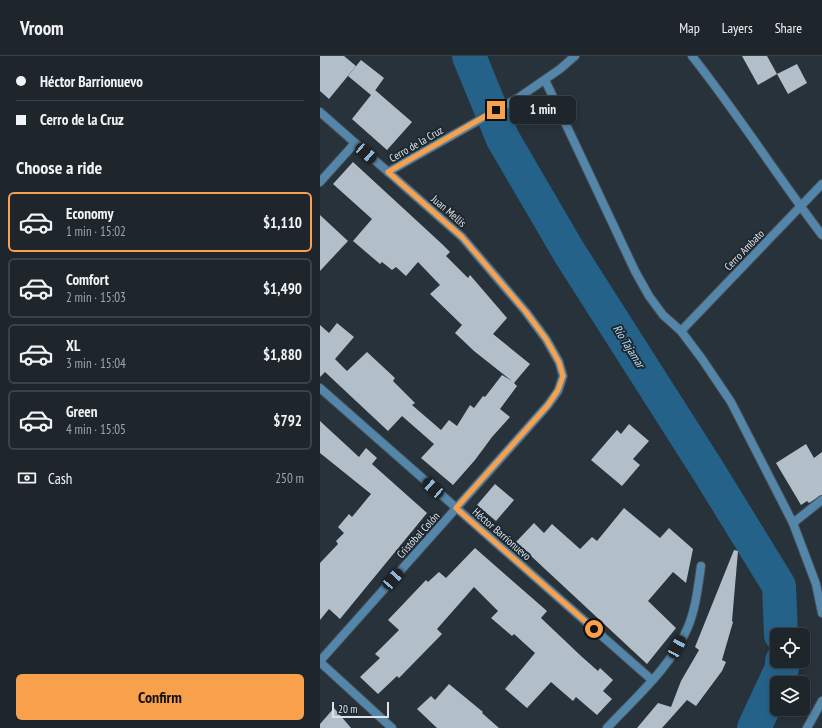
<!DOCTYPE html>
<meta charset="utf-8">
<style>
:root{--surface:#1e262c;--page:#2b3238;--text:#f1f3f6;--muted:#a1a5a9;--line:#3c4348;--accent:#f9a04d}
body{margin:0;font-family:"PT Sans Narrow",sans-serif;background:var(--page);color:var(--text);height:100vh;display:flex;flex-direction:column;font-size:15px;white-space:nowrap}
*{box-sizing:border-box;margin:0}
p{font-size:13px;color:var(--muted)}
.icon{flex:none;width:22px;height:22px;fill:none;stroke:currentColor;stroke-width:2;stroke-linecap:round;stroke-linejoin:round}
.map{position:relative;flex:1;overflow:hidden}
.sheet{display:flex;flex-direction:column;background:var(--surface);width:320px}
.sheet>*{flex:none}
.hud{display:grid;align-content:center;height:88px;padding:0 16px;background:var(--surface)}
.fabs{position:absolute;left:450px;top:572px;display:grid;gap:8px}
.fabs a{display:grid;place-items:center;width:40px;height:40px;border-radius:6px;background:var(--surface);box-shadow:0 2px 6px #0003,0 0 0 1px var(--line);font-size:20px}
.scale{position:absolute;left:12px;bottom:10px;width:57px;box-sizing:border-box;padding-left:4px;border:2px solid #dce2e7;border-top:0;font-size:11px;line-height:14px;white-space:nowrap;color:#dce2e7;-webkit-text-stroke:3px #1e2830;paint-order:stroke}
.end{position:absolute;width:18px;height:18px;margin:-9px;border:5px solid #f9a04d;background:#111;box-shadow:0 0 0 2px #111}
.from{border-radius:50%}
.bubble{position:absolute;height:28px;border-radius:6px;background:var(--surface);box-shadow:0 2px 6px #0003,0 0 0 1px var(--line);font-size:13px;font-weight:700;line-height:28px;text-align:center}
.car{position:absolute;width:12px;height:24px;margin:-12px -6px;border-radius:5px;box-shadow:0 0 3px 1px #0007;background:linear-gradient(#222 24%,#8ab4d8 0 40%,#222 0 76%,#8ab4d8 0 86%,#222 0)}
.hud b{display:flex;align-items:center;gap:14px;height:38px;font-size:15px}
.hud b+b{border-top:1px solid var(--line)}
.hud i{width:10px;height:10px;background:var(--text)}
ul{padding:0;list-style:none}
li{display:flex;align-items:center;gap:12px;height:60px;margin:0 8px 6px;padding:0 8px;border:2px solid var(--line);border-radius:6px}
li div{flex:1}
li b{display:block;font-size:15px}
li em{font-style:normal;font-weight:700}
li.selected{border-color:var(--accent)}
li>.icon{width:36px;height:36px;stroke-width:1.5}
h2{padding:0 16px;font-size:18px;line-height:48px}
.pay{display:flex;align-items:center;gap:10px;height:44px;padding:0 16px;font-size:15px}
.pay p{margin-inline-start:auto}
.primary-button{display:flex;gap:8px;margin-top:auto;padding:8px 16px}
.primary-button a{flex:1;height:46px;border-radius:6px;background:var(--accent);color:#111;font-size:16px;font-weight:700;line-height:46px;text-align:center}
header{display:flex;align-items:center;gap:24px;box-sizing:border-box;height:56px;padding:0 20px;background:var(--surface);border-bottom:1px solid var(--line)}
header strong{font-size:19px}
nav{display:flex;gap:22px;margin-inline-start:auto;font-size:14px}
main{display:flex;flex:1;min-height:0}
.map>svg:first-child{display:block}
.lines{fill:none;stroke-linecap:round;stroke-linejoin:round}
.river{stroke:#24628a;stroke-width:34}
.building{fill:#b2bec8}
.service-casing{stroke:#454e56;stroke-width:10}
.minor-casing{stroke:#454e56;stroke-width:10}
.service{stroke:#5486aa;stroke-width:8}
.minor{stroke:#5486aa;stroke-width:8}
.route{stroke:#f9a04d;stroke-width:5}
.labels{text-anchor:middle;dominant-baseline:central;stroke-width:4;stroke-linejoin:round;paint-order:stroke}
.street-label{font-size:11px;fill:#dce2e7;stroke:#1e2830}
.water-label{font-size:12px;font-style:italic;fill:#b6dcf9;stroke:#1e2830}
</style>
<header>
<strong>Vroom</strong>
<nav><a>Map</a><a>Layers</a><a>Share</a></nav>
</header>
<main>
<section class="sheet">
<div class="hud">
<b><i class="from"></i>Héctor Barrionuevo</b>
<b><i></i>Cerro de la Cruz</b>
</div>
<h2>Choose a ride</h2>
<ul>
<li class="selected"><svg class="icon" aria-label="car" viewBox="0 0 24 24"><path d="M5 17H2v-5l4-1 3-4h7l3 4 3 1v5h-3M9 17h6M6 11h13"/><circle cx="7" cy="17" r="2"/><circle cx="17" cy="17" r="2"/></svg><div><b>Economy</b><p>1 min · 15:02</p></div><em>$1,110</em></li>
<li><svg class="icon" aria-label="car" viewBox="0 0 24 24"><path d="M5 17H2v-5l4-1 3-4h7l3 4 3 1v5h-3M9 17h6M6 11h13"/><circle cx="7" cy="17" r="2"/><circle cx="17" cy="17" r="2"/></svg><div><b>Comfort</b><p>2 min · 15:03</p></div><em>$1,490</em></li>
<li><svg class="icon" aria-label="car" viewBox="0 0 24 24"><path d="M5 17H2v-5l4-1 3-4h7l3 4 3 1v5h-3M9 17h6M6 11h13"/><circle cx="7" cy="17" r="2"/><circle cx="17" cy="17" r="2"/></svg><div><b>XL</b><p>3 min · 15:04</p></div><em>$1,880</em></li>
<li><svg class="icon" aria-label="car" viewBox="0 0 24 24"><path d="M5 17H2v-5l4-1 3-4h7l3 4 3 1v5h-3M9 17h6M6 11h13"/><circle cx="7" cy="17" r="2"/><circle cx="17" cy="17" r="2"/></svg><div><b>Green</b><p>4 min · 15:05</p></div><em>$792</em></li>
</ul>
<div class="pay"><svg class="icon" aria-label="cash" viewBox="0 0 24 24"><path d="M3 7h18v10H3z"/><circle cx="12" cy="12" r="2"/></svg>Cash<p>250 m</p></div>
<div class="primary-button"><a>Confirm</a></div>
</section>
<div class="map">
<svg width="502" height="672" viewBox="0 0 502 672">
<rect width="100%" height="100%" fill="#28323a"/>
<g class="lines">
<g class="river">
<path d="M149 0 183 83 249 196 389 416 459 530 461 579"/>
<path d="M434 672 462 612V605"/>
</g>
</g>
<g class="building">
<path d="M0 0H24L36 10 9 43 0 35Z"/>
<path d="M422 0H447L457 18 438 29Z"/>
<path d="M41 4 64 22 54 36 55 34 92 66 67 94 32 63 51 39 28 20Z"/>
<path d="M477 8 487 27 468 38 457 18Z"/>
<path d="M33 106 122 188 130 196 126 200 148 222 150 219 187 262 173 278 210 308 194 327 197 330 180 353 190 361 172 381 155 404 133 429 101 402 114 388 82 360 68 375 5 316 0 321V269L9 277 17 267 34 281 15 303 27 315 47 296 75 322 73 325 95 347 92 349 121 374 129 364 137 370 150 349 154 352 163 340 165 341 182 319 192 325 154 295 135 277 142 269 110 238 120 229 98 206 86 220 76 211 72 214 62 206 60 208 33 185 52 163 13 128Z"/>
<path d="M0 159 28 185 0 215Z"/>
<path d="M0 365 39 401 46 392 57 402 52 408 107 457 20 563 9 553 0 564V507L18 488 16 485 24 477 18 471 29 458 32 461 51 438 0 397Z"/>
<path d="M309 368 329 385 313 403 320 409 302 430 271 404 297 374 301 378Z"/>
<path d="M486 388 494 402 502 396V439L489 447 487 445 481 449 456 407Z"/>
<path d="M175 428 194 444 176 465 157 449Z"/>
<path d="M304 452 340 482 349 472 373 493 366 527 353 516 328 545 356 572 327 608 196 486 214 467 224 477 232 468 260 493 272 481 277 485Z"/>
<path d="M155 492 227 555 221 562 261 600 278 615 280 612 293 624 283 635 292 643 277 659 256 641 253 645 231 626 207 652 185 633 215 597 194 578 192 580 171 562 178 555 154 531 117 573 122 578 79 622 77 620 58 638 40 621 60 602 55 598 79 574 68 564 106 524 108 526 119 516 126 522Z"/>
<path d="M414 494 418 495 412 565 413 566 402 604 406 606 402 615 376 650 367 644 342 672H317L338 647 351 651 361 625 379 594 375 591Z"/>
<path d="M129 628 163 656 162 657 179 672H117L97 653 111 640 115 644Z"/>
<path d="M14 652 31 672H0V668Z"/>
</g>
<g class="lines">
<defs>
<g id="service">
<path d="M225 24 315 215 329 240 343 259 361 275 382 303 411 346 473 467 496 528 502 557"/>
<path d="M487 672 502 645"/>
</g>
<g id="minor">
<path d="M372 0C418 58 457 120 502 179"/>
<path d="M0 56 142 181 206 256 226 283 239 306 243 320 238 335 228 349 0 605"/>
<path d="M68 116 198 42 240 13 255 0"/>
<path d="M0 126 35 87"/>
<path d="M361 275 502 128"/>
<path d="M0 332 332 624"/>
<path d="M473 467 502 444"/>
<path d="M0 606 72 672"/>
<path d="M287 672C316 641 351 611 368 571 376 551 378 531 381 510"/>
</g>
</defs>
<use href="#service" class="service-casing"/>
<use href="#minor" class="minor-casing"/>
<use href="#service" class="service"/>
<use href="#minor" class="minor"/>
</g>
<g class="lines">
<path class="route" d="M176 54 68 116 142 181 206 256 226 283 239 306 243 320 238 334 228 349 136 452 274 573"/>
</g>
<g class="labels">
<g class="street-label">
<text transform="translate(96 88) rotate(-30)">Cerro de la Cruz</text>
<text transform="translate(129 155) rotate(41)">Juan Mellis</text>
<text transform="translate(424 194) rotate(-46)">Cerro Ambato</text>
<text transform="translate(182 478) rotate(41)">Héctor Barrionuevo</text>
<text transform="translate(98 479) rotate(-48)">Cristóbal Colón</text>
</g>
<g class="water-label">
<text transform="translate(309 290) rotate(58)">Río Tajamar</text>
</g>
</g>
</svg>
<div class="fabs">
<a><svg class="icon" aria-label="locate" viewBox="0 0 24 24"><circle cx="12" cy="12" r="6"/><path d="M12 2v4M12 18v4M2 12h4M18 12h4"/></svg></a>
<a><svg class="icon" aria-label="layers" viewBox="0 0 24 24"><path d="M12 4l9 5-9 5-9-5zM3 14l9 5 9-5"/></svg></a>
</div>
<div class="scale">20 m</div>
<i class="end from" style="left:274px;top:573px"></i>
<i class="end" style="left:176px;top:54px"></i>
<div class="bubble" style="left:190px;top:40px;width:66px">1 min</div>
<i class="car" style="left:46px;top:97px;rotate:131deg"></i>
<i class="car" style="left:113px;top:432px;rotate:312deg"></i>
<i class="car" style="left:73px;top:523px;rotate:42deg"></i>
<i class="car" style="left:357px;top:591px;rotate:28deg"></i>
</div>
</main>
